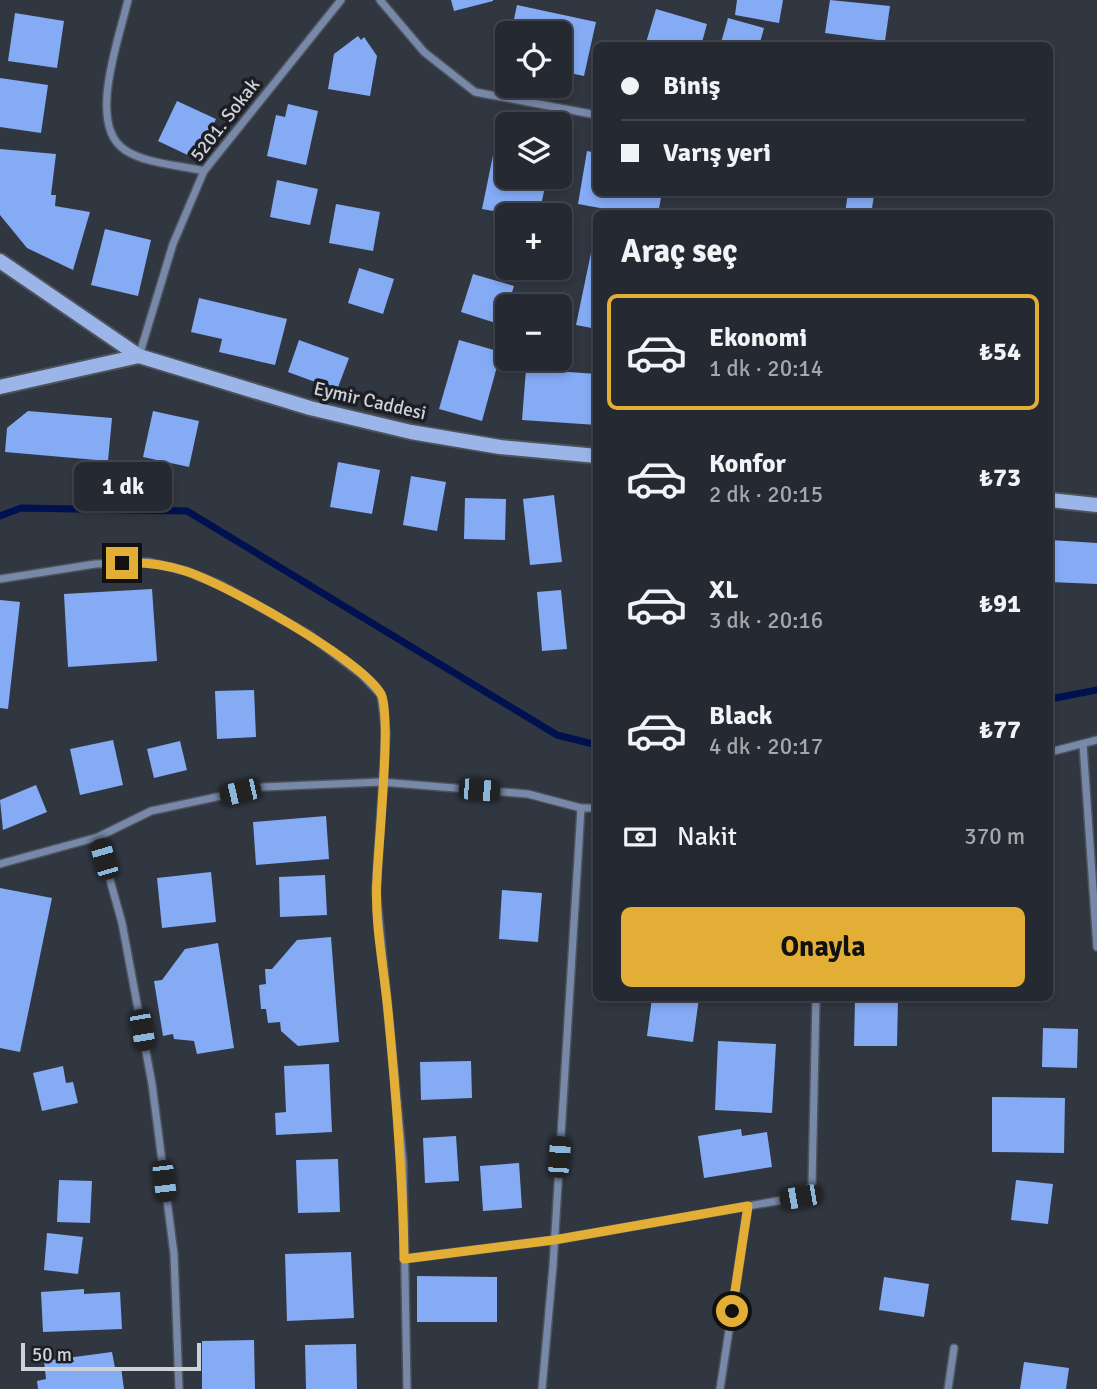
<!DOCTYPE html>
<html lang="tr">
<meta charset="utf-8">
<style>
:root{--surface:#252931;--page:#2d3139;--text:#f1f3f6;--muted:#a3a6ab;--line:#42454d;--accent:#e3ae35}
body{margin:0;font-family:Signika,sans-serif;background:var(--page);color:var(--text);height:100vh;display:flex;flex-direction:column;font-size:26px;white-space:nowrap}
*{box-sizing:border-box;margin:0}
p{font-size:23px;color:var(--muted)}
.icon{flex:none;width:38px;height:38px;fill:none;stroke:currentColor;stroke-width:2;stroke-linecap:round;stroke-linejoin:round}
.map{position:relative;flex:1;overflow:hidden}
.sheet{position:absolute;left:593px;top:210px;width:460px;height:791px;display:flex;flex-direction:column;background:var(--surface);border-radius:10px;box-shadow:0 4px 10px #0003,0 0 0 2px var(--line)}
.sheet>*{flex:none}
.guide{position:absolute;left:593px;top:42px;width:460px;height:154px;border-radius:10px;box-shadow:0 4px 10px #0003,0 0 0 2px var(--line);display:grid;align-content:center;height:154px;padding:0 28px;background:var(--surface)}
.buttons{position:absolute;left:495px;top:21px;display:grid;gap:14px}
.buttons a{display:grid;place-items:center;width:77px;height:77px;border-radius:10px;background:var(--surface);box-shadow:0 4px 10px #0003,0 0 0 2px var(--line);font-size:35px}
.scale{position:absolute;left:21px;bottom:18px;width:180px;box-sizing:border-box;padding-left:7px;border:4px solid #ced2d9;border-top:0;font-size:19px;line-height:24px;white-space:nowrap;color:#ced2d9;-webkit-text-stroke:5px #1c1e23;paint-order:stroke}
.end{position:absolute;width:32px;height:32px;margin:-16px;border:9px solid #e3ae35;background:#111;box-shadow:0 0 0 4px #111}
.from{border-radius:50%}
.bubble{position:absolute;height:49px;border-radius:10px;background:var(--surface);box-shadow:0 4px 10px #0003,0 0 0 2px var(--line);font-size:23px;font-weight:700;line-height:49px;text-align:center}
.car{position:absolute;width:21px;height:42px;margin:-21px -10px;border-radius:9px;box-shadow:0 0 5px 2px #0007;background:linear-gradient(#222 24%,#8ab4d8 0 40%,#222 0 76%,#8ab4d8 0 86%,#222 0)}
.guide b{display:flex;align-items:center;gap:24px;height:66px;font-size:26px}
.guide b+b{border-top:2px solid var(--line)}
.guide i{width:18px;height:18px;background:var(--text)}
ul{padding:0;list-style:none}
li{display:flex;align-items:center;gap:21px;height:116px;margin:0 14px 10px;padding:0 14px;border:4px solid transparent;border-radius:10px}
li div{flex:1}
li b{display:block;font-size:26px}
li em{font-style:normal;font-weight:700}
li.selected{border-color:var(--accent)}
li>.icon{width:63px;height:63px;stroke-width:1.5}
h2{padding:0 28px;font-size:32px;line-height:84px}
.pay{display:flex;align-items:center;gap:18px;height:77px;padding:0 28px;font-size:26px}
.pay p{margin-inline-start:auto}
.primary-button{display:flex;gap:14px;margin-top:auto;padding:14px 28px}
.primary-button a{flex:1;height:80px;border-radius:10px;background:var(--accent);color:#111;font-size:28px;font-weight:700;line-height:80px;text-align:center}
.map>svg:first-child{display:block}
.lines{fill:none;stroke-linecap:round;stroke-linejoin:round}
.stream{stroke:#001150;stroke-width:7}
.building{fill:#85abf5}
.minor-casing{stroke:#4d535c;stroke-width:10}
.secondary-casing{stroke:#4d535c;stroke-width:18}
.minor{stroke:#7788a8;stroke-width:7}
.secondary{stroke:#9bb5e8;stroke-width:14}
.route{stroke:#e3ae35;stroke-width:9}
.labels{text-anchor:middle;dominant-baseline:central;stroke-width:7;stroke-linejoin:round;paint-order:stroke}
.street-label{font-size:19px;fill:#ced2d9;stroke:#1c1e23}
</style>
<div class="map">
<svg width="1097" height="1389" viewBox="0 0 1097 1389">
<rect width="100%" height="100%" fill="#313741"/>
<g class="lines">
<g class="stream">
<path d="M0 516 21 508 187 511 557 735 597 745"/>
<path d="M1050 699 1097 690"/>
</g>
</g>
<g class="building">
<path d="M451 0H493V1L454 11Z"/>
<path d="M737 0H783L779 23 735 15Z"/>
<path d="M830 0 890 6 885 41 825 33Z"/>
<path d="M517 5 596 22 584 76 560 71V33H511Z"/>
<path d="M656 9 707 24 701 46H645Z"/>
<path d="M15 13 64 21 57 68 8 61Z"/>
<path d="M728 18 764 28 759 46H720Z"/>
<path d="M358 36 361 40 364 37 377 56 370 96 328 89 334 54Z"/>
<path d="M0 78 48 85 41 133 0 127Z"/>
<path d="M177 101 216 119 196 159 158 141Z"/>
<path d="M288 104 318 111 306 165 267 156 276 115 285 117Z"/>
<path d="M498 131 508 133V177H547L539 215H515L482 209Z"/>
<path d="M0 149 56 154 51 195H56L55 206 90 212 73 270 27 248 0 215Z"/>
<path d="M587 151 597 153V192H662L658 214H633L578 204Z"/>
<path d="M277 180 318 189 310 225 270 217Z"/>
<path d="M848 192 874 196 871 214H845Z"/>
<path d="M336 204 380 212 373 251 329 243Z"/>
<path d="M507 224 508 225V263L496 260Z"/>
<path d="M105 229 151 240 138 296 91 285Z"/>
<path d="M592 248 597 249V329L576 325Z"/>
<path d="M359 268 394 279 383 314 348 303Z"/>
<path d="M473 274 514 286 502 325 461 312Z"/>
<path d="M199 298 287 319 275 365 219 352 222 339 191 332Z"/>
<path d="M299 340 349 358 337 390 288 372Z"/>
<path d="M459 340 501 352 482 421 439 409Z"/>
<path d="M526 369 597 374V425L522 420Z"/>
<path d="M28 411 112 418 108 461 5 452 7 428Z"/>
<path d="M153 411 199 421 189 467 143 457Z"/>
<path d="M338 462 380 470 372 514 330 507Z"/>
<path d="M411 476 446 482 437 531 403 525Z"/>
<path d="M554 495 562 562 530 565 523 499Z"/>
<path d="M465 498 506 499 505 540 464 539Z"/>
<path d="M1050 540 1097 543V584L1050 582Z"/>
<path d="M152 589 157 661 68 667 64 594Z"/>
<path d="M561 590 567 649 542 651 537 592Z"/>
<path d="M0 600 20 602 8 709 0 708Z"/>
<path d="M254 690 256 737 217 739 215 691Z"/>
<path d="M113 740 123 785 80 795 70 749Z"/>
<path d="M180 741 187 770 154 778 147 749Z"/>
<path d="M36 785 47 812 3 830 0 800Z"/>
<path d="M326 816 329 859 256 865 253 822Z"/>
<path d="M211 872 216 922 162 928 157 878Z"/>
<path d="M325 875 327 915 280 917 279 877Z"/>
<path d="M0 888 52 898 20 1052 0 1048Z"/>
<path d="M502 890 542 893 538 942 499 939Z"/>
<path d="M331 937 339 1042 298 1046 281 1031 280 1022 268 1023 266 1009H261L259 985 266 984 265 969H272L297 940Z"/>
<path d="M218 943 234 1048 197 1054 194 1041 174 1039 173 1034 163 1036 154 981 162 980 185 949Z"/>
<path d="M652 998H699L693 1042 647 1036Z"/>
<path d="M855 999H898L897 1046H854Z"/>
<path d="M1043 1028 1078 1029 1077 1068 1042 1067Z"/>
<path d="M718 1041 776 1044 772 1113 715 1110Z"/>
<path d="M471 1061 472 1098 421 1100 420 1062Z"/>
<path d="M329 1064 332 1132 276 1135 275 1113 286 1112 284 1066Z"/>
<path d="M63 1066 66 1083 73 1082 78 1103 42 1111 33 1073Z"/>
<path d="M992 1097 1065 1098 1064 1153 992 1152Z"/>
<path d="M741 1129 742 1136 767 1132 772 1167 704 1178 698 1136Z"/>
<path d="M456 1136 459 1181 425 1183 423 1138Z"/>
<path d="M338 1159 340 1212 298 1213 296 1160Z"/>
<path d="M519 1163 522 1208 483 1211 480 1166Z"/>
<path d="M59 1180 92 1181 90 1223 57 1222Z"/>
<path d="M1016 1180 1053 1184 1048 1224 1011 1220Z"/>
<path d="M47 1233 83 1237 78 1274 44 1270Z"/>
<path d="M351 1252 354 1318 287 1321 285 1254Z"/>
<path d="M417 1276 497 1277V1322H417Z"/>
<path d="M884 1277 929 1284 924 1317 879 1310Z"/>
<path d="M84 1289V1294L120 1292 122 1329 43 1332 41 1292Z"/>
<path d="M254 1340 255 1389H202V1341Z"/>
<path d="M356 1344 357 1389H306L305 1345Z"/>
<path d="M112 1352 115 1368 121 1367 124 1389H38L37 1381 46 1379 44 1361Z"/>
<path d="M1024 1362 1069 1368 1066 1389H1020Z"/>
</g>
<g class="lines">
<defs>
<g id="minor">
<path d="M128 0C120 36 86 125 125 150 146 164 179 165 204 171"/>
<path d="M380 0 424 52 475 92 597 115"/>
<path d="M139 356 173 244 204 171 341 0"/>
<path d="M0 579 95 564 149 562 186 571 223 586 308 634 362 675 381 695 386 733 376 890 403 1162 407 1389"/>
<path d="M1083 744 1097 947"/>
<path d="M1050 752 1097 740"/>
<path d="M98 837 122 923 152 1084 174 1254 179 1389"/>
<path d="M0 864 98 837 151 811 263 787 381 782 528 794 581 808H597"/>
<path d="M404 1259 554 1240 800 1197 812 1185 816 998"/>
<path d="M542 1389 553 1266 581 808"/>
<path d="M720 1389 748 1206"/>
<path d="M948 1389 954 1348"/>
</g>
<g id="secondary">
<path d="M0 261 139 356 310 408 411 432 500 447 597 456"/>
<path d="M0 387 139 356"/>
<path d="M1050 500 1097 505"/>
</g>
</defs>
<use href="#minor" class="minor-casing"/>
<use href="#secondary" class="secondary-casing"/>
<use href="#minor" class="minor"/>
<use href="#secondary" class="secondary"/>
</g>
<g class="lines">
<path class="route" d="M122 563C144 562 163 564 185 571 224 583 362 660 381 694 392 715 378 848 377 879 374 922 384 968 388 1011 396 1094 403 1176 404 1259L554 1240 748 1206 732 1311"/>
</g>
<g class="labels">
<g class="street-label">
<text transform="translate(225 120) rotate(-52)">5201. Sokak</text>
<text transform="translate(370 401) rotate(13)">Eymir Caddesi</text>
</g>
</g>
</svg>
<div class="buttons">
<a><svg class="icon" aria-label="locate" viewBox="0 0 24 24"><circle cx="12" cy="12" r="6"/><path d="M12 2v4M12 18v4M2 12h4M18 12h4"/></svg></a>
<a><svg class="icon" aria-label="layers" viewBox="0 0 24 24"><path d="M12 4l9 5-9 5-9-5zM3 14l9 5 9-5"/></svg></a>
<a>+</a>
<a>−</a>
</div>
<div class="scale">50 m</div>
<i class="end from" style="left:732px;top:1311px"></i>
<i class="end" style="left:122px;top:563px"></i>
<div class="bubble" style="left:74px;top:462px;width:98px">1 dk</div>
<i class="car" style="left:479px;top:790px;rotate:95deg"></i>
<i class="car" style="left:240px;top:792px;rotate:257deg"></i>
<i class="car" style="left:104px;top:859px;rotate:344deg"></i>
<i class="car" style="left:142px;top:1030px;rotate:170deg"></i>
<i class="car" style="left:559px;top:1157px;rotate:4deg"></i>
<i class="car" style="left:164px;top:1181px;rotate:173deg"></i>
<i class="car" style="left:800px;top:1197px;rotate:260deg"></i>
<div class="guide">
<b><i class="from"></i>Biniş</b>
<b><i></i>Varış yeri</b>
</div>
<section class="sheet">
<h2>Araç seç</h2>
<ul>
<li class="selected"><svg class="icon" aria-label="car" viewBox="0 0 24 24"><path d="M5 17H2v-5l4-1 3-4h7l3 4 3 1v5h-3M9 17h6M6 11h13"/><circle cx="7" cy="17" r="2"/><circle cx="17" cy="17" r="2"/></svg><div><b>Ekonomi</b><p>1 dk · 20:14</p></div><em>₺54</em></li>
<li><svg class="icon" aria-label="car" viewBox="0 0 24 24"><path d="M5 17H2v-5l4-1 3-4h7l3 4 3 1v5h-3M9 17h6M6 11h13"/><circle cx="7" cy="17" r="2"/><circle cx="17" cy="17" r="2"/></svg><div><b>Konfor</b><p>2 dk · 20:15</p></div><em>₺73</em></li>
<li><svg class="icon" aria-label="car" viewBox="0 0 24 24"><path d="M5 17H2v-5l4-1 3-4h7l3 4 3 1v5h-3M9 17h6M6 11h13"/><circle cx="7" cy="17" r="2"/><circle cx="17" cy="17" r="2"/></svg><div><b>XL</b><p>3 dk · 20:16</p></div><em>₺91</em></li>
<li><svg class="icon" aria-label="car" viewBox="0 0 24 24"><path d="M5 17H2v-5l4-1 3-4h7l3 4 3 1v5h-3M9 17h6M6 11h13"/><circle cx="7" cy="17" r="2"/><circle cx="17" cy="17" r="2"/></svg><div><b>Black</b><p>4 dk · 20:17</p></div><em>₺77</em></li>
</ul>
<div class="pay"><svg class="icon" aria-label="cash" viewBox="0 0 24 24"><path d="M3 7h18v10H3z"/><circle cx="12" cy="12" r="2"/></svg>Nakit<p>370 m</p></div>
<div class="primary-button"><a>Onayla</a></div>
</section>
</div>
